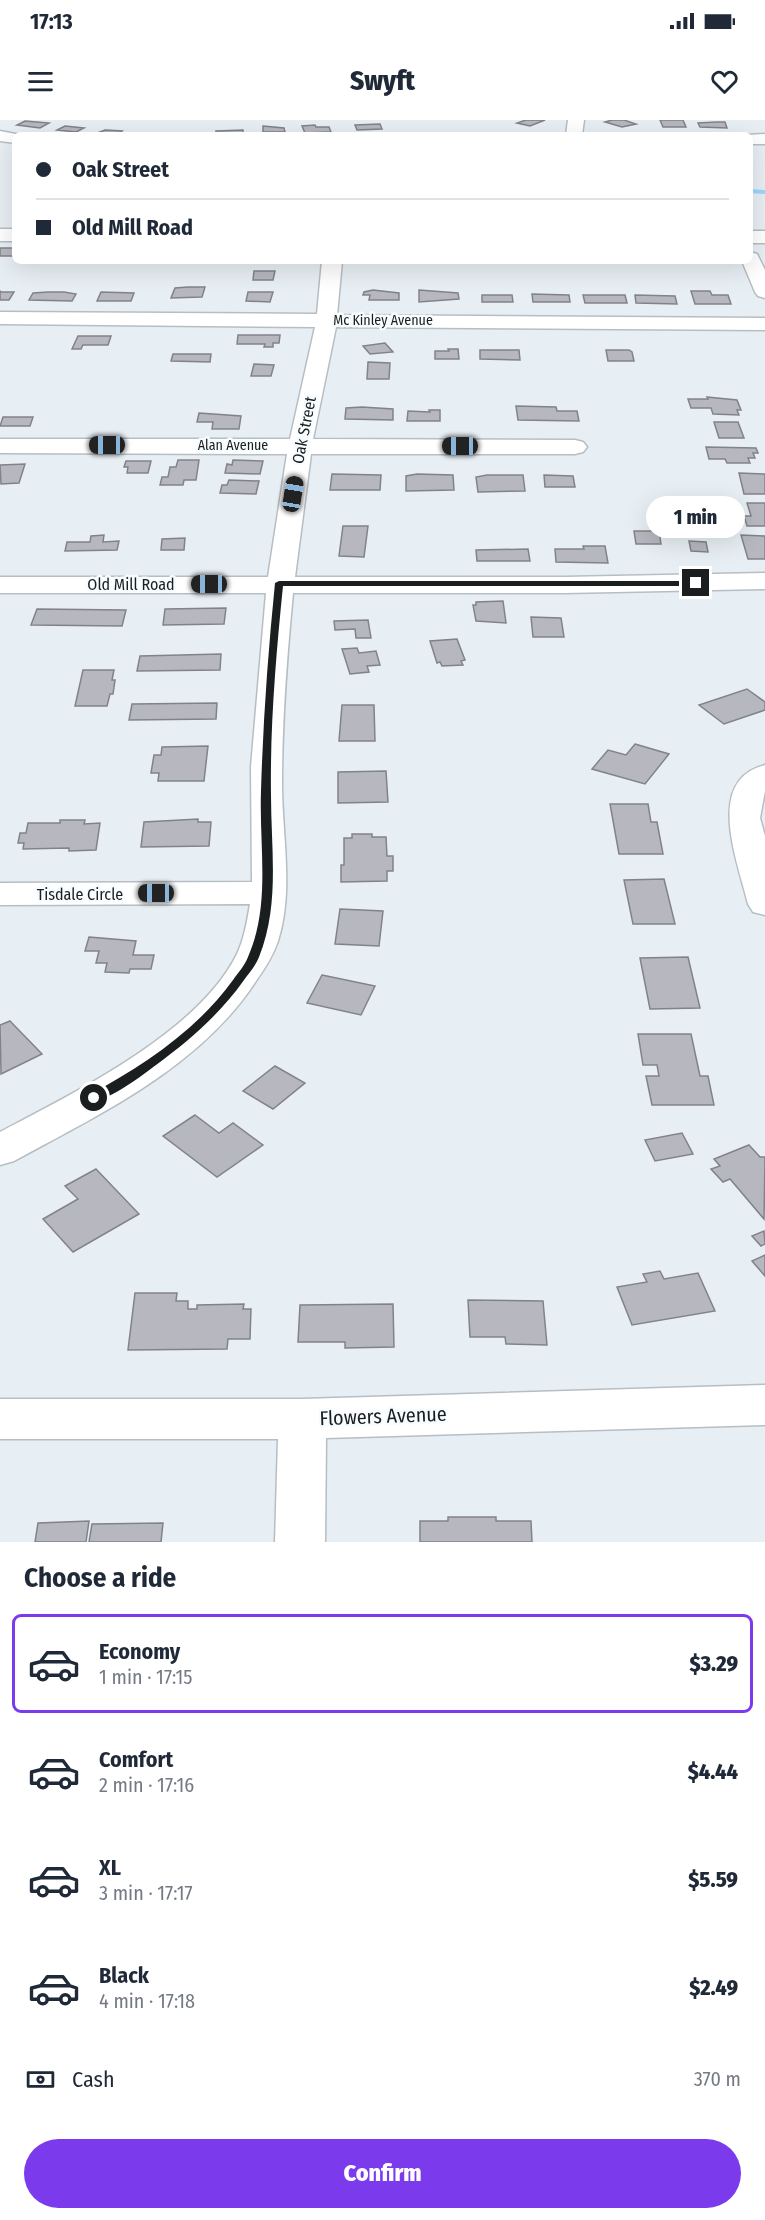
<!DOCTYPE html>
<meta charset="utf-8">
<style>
:root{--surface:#fff;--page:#f2f2f3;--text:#1f2937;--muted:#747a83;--line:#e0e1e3;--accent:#7c3aed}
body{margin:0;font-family:"Fira Sans Condensed",sans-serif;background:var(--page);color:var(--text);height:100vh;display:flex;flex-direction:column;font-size:22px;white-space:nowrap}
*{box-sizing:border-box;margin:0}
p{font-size:20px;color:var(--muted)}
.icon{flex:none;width:33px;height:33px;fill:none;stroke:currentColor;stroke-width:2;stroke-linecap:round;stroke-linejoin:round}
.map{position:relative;height:1422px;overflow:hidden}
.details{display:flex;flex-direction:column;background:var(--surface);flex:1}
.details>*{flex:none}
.banner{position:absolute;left:12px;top:12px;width:741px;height:132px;border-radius:9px;box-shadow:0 6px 24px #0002;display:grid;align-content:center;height:132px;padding:0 24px;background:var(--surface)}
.end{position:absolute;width:27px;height:27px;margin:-14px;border:8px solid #1b1e1f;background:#fff;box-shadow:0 0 0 3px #fff}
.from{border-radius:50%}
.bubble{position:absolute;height:42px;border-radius:21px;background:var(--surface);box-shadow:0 6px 24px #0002;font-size:20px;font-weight:800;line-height:42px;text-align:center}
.car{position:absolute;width:18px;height:36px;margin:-18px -9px;border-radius:8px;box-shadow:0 0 4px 2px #0007;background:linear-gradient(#222 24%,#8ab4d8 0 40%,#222 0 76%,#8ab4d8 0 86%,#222 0)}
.banner b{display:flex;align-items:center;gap:21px;height:57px;font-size:22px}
.banner b+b{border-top:2px solid var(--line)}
.banner i{width:15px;height:15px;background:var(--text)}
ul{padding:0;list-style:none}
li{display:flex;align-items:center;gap:18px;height:99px;margin:0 12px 9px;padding:0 12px;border:3px solid transparent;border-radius:9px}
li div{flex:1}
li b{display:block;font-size:22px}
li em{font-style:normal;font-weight:800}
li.current{border-color:var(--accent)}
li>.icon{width:54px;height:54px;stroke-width:1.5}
h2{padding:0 24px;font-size:27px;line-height:72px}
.pay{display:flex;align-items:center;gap:15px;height:66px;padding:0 24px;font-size:22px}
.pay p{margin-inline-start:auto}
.cta{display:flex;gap:12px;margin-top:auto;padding:12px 24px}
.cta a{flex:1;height:69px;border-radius:36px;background:var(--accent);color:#fff;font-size:24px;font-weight:800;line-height:69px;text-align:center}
.status{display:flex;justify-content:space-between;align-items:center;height:42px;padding:0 30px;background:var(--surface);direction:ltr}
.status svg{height:16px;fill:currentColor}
header{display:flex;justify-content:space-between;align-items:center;height:78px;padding:0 24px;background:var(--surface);font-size:27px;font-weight:800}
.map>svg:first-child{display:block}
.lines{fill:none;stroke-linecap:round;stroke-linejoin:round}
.stream{stroke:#97d9fd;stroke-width:4}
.building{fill:#b6b7bf;stroke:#82838a;stroke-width:1.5}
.minor-casing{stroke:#b7bec3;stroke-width:3}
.minor{fill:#fff;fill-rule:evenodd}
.route{fill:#1b1e1f}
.labels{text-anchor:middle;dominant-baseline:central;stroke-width:5;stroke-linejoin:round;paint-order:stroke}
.far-street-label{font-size:14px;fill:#1b1e1f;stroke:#f7fcff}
.street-label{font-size:16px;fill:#1b1e1f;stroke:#f7fcff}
.near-street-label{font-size:20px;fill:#1b1e1f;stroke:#f7fcff}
</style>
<div class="status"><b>17:13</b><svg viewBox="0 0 49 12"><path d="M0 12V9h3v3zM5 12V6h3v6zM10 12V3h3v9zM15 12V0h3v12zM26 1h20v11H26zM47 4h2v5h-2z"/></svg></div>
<header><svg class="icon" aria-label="menu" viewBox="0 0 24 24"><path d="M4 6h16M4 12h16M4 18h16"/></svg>Swyft<svg class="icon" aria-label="heart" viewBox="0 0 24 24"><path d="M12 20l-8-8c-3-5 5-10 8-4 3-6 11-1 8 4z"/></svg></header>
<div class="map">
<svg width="765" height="1422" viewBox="0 0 765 1422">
<rect width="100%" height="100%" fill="#e8eff4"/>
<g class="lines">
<path class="stream" d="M750 71 765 72"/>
</g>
<g class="building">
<path d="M526 0H545L530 6 517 3Z"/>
<path d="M612 0H624L636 4 622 7 605 2Z"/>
<path d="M660 0H683L686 7H663Z"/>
<path d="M25 1 49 3 40 8 17 5Z"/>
<path d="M717 2H725L727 8 700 7 698 3Z"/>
<path d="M380 4 382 9 357 10 355 5Z"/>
<path d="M315 5 316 7H329L331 12 305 13 302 6Z"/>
<path d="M65 6 84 8 76 12 57 10Z"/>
<path d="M263 6 284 8 285 12H263Z"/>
<path d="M105 10 122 11 117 15 95 14Z"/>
<path d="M243 10V15H216V11Z"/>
<rect x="0" y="128" width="15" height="8"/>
<path d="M254 151H275L273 160H253Z"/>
<path d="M188 167H205L202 177 171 178 175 168Z"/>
<path d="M373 170 399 173V180H369L370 175H363L364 172Z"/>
<path d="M419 170 458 173 459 179 419 182Z"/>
<path d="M0 171 1 172H14L9 180H0Z"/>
<path d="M691 171H710L712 175H728L731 184H695Z"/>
<path d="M48 172H64L76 174 72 181 29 180 33 173Z"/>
<path d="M101 172 134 173 131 181H97Z"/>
<path d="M248 172H273L270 182 246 181Z"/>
<path d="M532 174 569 175 570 182H533Z"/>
<path d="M482 175H512L513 182H482Z"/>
<path d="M583 175H625L627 183H585Z"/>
<path d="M635 175 675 176 677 184 636 183Z"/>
<path d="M238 215H280L279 223H273V227H264L265 224H237Z"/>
<path d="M78 216H111L108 225H83L81 229H72Z"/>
<path d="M385 223 393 232 370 234 363 226Z"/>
<path d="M448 229H458L459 239H435V231H449Z"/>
<path d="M480 230H519L520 240 480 239Z"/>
<path d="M606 230H629L632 232 634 241H608Z"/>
<path d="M173 234H211L210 242 171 241Z"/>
<path d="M368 242 390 243 389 259H367Z"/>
<path d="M254 244 274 245 271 256H251Z"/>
<path d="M707 277 737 280 741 290H737L739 295 713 294 711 288H691L688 279H708Z"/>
<path d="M516 286 556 287 557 291H577L579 301 518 300Z"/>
<path d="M362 287 393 289V300L345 299 346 288Z"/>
<path d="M429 290H440V301H407L408 291 430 292Z"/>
<path d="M199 293 241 296 239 309H212L213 302H197Z"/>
<path d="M3 297H33L30 306H0Z"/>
<path d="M714 302H738L744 318H719Z"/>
<path d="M706 327 756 328 758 333H753L755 338H748L750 343H727L725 339H709Z"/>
<path d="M178 340H199L196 360H184L183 365H160L162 357H168L170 347H176Z"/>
<path d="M233 340 263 341 260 354 225 353 227 344 232 345Z"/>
<path d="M126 341H151L148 353H127L128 347H124Z"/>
<path d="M25 344 19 363 1 364 0 345Z"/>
<path d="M739 353 765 354V374H744Z"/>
<path d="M332 354 381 355 380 370H330Z"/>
<path d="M417 354 453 355 454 370 406 371V356Z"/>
<path d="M487 355H523L525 371 478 372 476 357Z"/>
<path d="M544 355 573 356 575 367H545Z"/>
<path d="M229 360 259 361 256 374 220 373 222 365H227Z"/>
<path d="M747 383H765V406H747L744 396H751Z"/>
<path d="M343 406H368L364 437 339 436Z"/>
<path d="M634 411H659L661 424H636Z"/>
<path d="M104 415 103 422 119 421 117 430 65 431 67 422H90L91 416Z"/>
<path d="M741 415 765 416V439H748Z"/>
<path d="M185 418 184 430H161L162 419Z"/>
<path d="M689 421 706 422 708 432 691 431Z"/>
<path d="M583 426H605L608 443 556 442 555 429H584Z"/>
<path d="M528 429 530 441H477L476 430Z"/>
<path d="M503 481 506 503 476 501 473 485H476V482Z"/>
<path d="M226 488 224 504 163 505 165 489Z"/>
<path d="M37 489 126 490 122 506 31 505Z"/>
<path d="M531 497 561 498 564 517H533Z"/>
<path d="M368 500 371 518H356L355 509 335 510 334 501Z"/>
<path d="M457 519 465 540 461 541 463 545 442 546 440 542 437 543 430 521Z"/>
<path d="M357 528 359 533 376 531 380 545 367 546 369 552 350 554 342 529Z"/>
<path d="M221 534 220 550 137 551 140 536Z"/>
<path d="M83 550H114L112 560H115L113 574H110L107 586H75Z"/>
<path d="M747 569 765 582V590L724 604 699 585Z"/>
<path d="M217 583 216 599 129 600 132 584Z"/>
<path d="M342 585H374L375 621H339Z"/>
<path d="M635 624 669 634 645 664 592 649 608 630 626 635Z"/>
<path d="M208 626 204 661H158L159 653H151L154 635H161L162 627Z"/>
<path d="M386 651 388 682 338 683V652Z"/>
<path d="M610 684H648L651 702H657L663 734H619Z"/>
<path d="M198 699V702H211L209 726 141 727 144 702Z"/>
<path d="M60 700H85L84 704 100 703 96 730 69 731V728L23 729 24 723H18L20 713H26L28 703H60Z"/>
<path d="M352 714H372V717H386L387 736H393V751H387V761L341 762V745H344V718H352Z"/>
<path d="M664 759 675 804H633L624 760Z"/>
<path d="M340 789 383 791 379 826 335 824Z"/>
<path d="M89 817 136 821 133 835H154L151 849H130L129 853 105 852 107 843H96L99 831H85Z"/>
<path d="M688 837 700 888 650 889 640 838Z"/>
<path d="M322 855 375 866 361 895 307 883Z"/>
<path d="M10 901 42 934 1 954 0 905Z"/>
<path d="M638 914H691L700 956H708L714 985H652L646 956H659L657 945H643Z"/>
<path d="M275 946 305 963 273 989 243 971Z"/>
<path d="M195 995 219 1013 233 1003 263 1025 217 1057 163 1016Z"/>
<path d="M682 1013 693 1034 655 1041 645 1020Z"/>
<path d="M749 1025 760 1037H765L764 1099 730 1059 723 1062 711 1049 720 1046 714 1039Z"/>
<path d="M96 1049 139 1094 73 1132 43 1099 78 1079 65 1066Z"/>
<path d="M764 1111 765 1124 761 1126 752 1116Z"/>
<path d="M765 1135V1156L752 1141Z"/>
<path d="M660 1151 664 1159 698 1153 715 1191 632 1205 617 1167 647 1162 643 1154Z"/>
<path d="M135 1173H177L176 1181H188V1189H197V1185L244 1184 243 1189H251L250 1219H228L227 1229 128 1230Z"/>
<path d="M468 1180 543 1181 547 1225 506 1224 505 1217H470Z"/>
<path d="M393 1184 394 1227 345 1228V1222H298L300 1185Z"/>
<path d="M448 1397H496V1401H531L532 1422H420V1401H448Z"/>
<path d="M89 1401 86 1422H35L38 1403Z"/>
<path d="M163 1403 161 1422H89L92 1404Z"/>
</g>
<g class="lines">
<defs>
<g id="minor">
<path d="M568 0H584L582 15H566Z"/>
<path d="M0 11 21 15H15V23L0 21Z"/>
<path d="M765 14V24H750V15H747Z"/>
<rect x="0" y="109" width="15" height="12"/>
<rect x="750" y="111" width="15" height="12"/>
<path d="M750 132 757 134 765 150V178L758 176 755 172 742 141H750Z"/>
<path d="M322 141H342L337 195 765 198V210L336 207 313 319 575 320 583 322 587 327 583 332 575 334H311L295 457H565L765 453V469L565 473H293C287 536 282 600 282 664 282 716 294 771 278 821 273 836 265 848 256 861 200 947 102 993 14 1041L0 1045V1012C74 973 197 913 236 836 244 820 247 802 250 784L0 785V763L252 762 251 647 266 473H0V457H268L287 334 0 333V319H290L315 207 0 204V192L317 194Z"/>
<path d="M765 645V671L760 698 765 716V795L753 792 748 784C738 742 704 660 765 645Z"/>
<path d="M765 1265V1305L326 1318 325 1422H275L278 1319H0V1279H302Z"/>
</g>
</defs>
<use href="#minor" class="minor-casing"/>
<use href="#minor" class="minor"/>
</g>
<path class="route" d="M279 461H696L700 463 696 466H283C276 535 270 606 271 675 271 731 280 784 259 837 256 845 249 853 244 860 220 894 190 920 156 945 144 954 104 985 89 981V975C143 946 197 910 233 860 238 853 245 845 248 837 271 784 259 728 261 671 263 602 268 532 275 463Z"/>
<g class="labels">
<g class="far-street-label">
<text x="383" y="200">Mc Kinley Avenue</text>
<text x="233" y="325">Alan Avenue</text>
</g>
<g class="street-label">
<text transform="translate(304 310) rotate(-79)">Oak Street</text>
<text x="131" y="464">Old Mill Road</text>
<text x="80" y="774">Tisdale Circle</text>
</g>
<g class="near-street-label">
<text transform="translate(383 1296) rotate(-2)">Flowers Avenue</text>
</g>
</g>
</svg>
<i class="end from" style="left:94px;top:978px"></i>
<i class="end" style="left:696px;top:463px"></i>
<div class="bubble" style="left:646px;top:376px;width:99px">1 min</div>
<i class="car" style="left:107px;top:325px;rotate:270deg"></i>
<i class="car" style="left:460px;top:326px;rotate:270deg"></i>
<i class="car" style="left:293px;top:374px;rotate:9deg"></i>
<i class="car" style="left:209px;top:464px;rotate:270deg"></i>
<i class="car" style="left:156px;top:773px;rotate:270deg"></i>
<div class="banner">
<b><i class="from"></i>Oak Street</b>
<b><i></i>Old Mill Road</b>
</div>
</div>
<section class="details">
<h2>Choose a ride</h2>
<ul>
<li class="current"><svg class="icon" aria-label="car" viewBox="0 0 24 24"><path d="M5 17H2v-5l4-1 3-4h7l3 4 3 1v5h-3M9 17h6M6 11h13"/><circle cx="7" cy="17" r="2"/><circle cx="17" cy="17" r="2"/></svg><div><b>Economy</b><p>1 min · 17:15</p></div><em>$3.29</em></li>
<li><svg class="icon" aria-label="car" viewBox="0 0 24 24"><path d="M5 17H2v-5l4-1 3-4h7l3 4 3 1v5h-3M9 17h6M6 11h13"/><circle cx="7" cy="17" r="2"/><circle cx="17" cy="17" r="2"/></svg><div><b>Comfort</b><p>2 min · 17:16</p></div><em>$4.44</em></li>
<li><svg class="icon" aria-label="car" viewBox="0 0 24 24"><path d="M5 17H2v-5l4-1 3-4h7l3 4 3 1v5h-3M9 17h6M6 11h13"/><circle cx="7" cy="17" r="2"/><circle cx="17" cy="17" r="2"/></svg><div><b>XL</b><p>3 min · 17:17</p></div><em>$5.59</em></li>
<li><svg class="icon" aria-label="car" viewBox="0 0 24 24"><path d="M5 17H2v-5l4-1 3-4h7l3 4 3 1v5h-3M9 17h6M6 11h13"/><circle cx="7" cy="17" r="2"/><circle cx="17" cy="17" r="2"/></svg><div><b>Black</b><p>4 min · 17:18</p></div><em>$2.49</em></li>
</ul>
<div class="pay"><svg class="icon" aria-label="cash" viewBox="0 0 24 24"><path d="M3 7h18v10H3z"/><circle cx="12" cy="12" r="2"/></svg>Cash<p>370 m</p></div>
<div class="cta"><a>Confirm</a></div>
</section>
